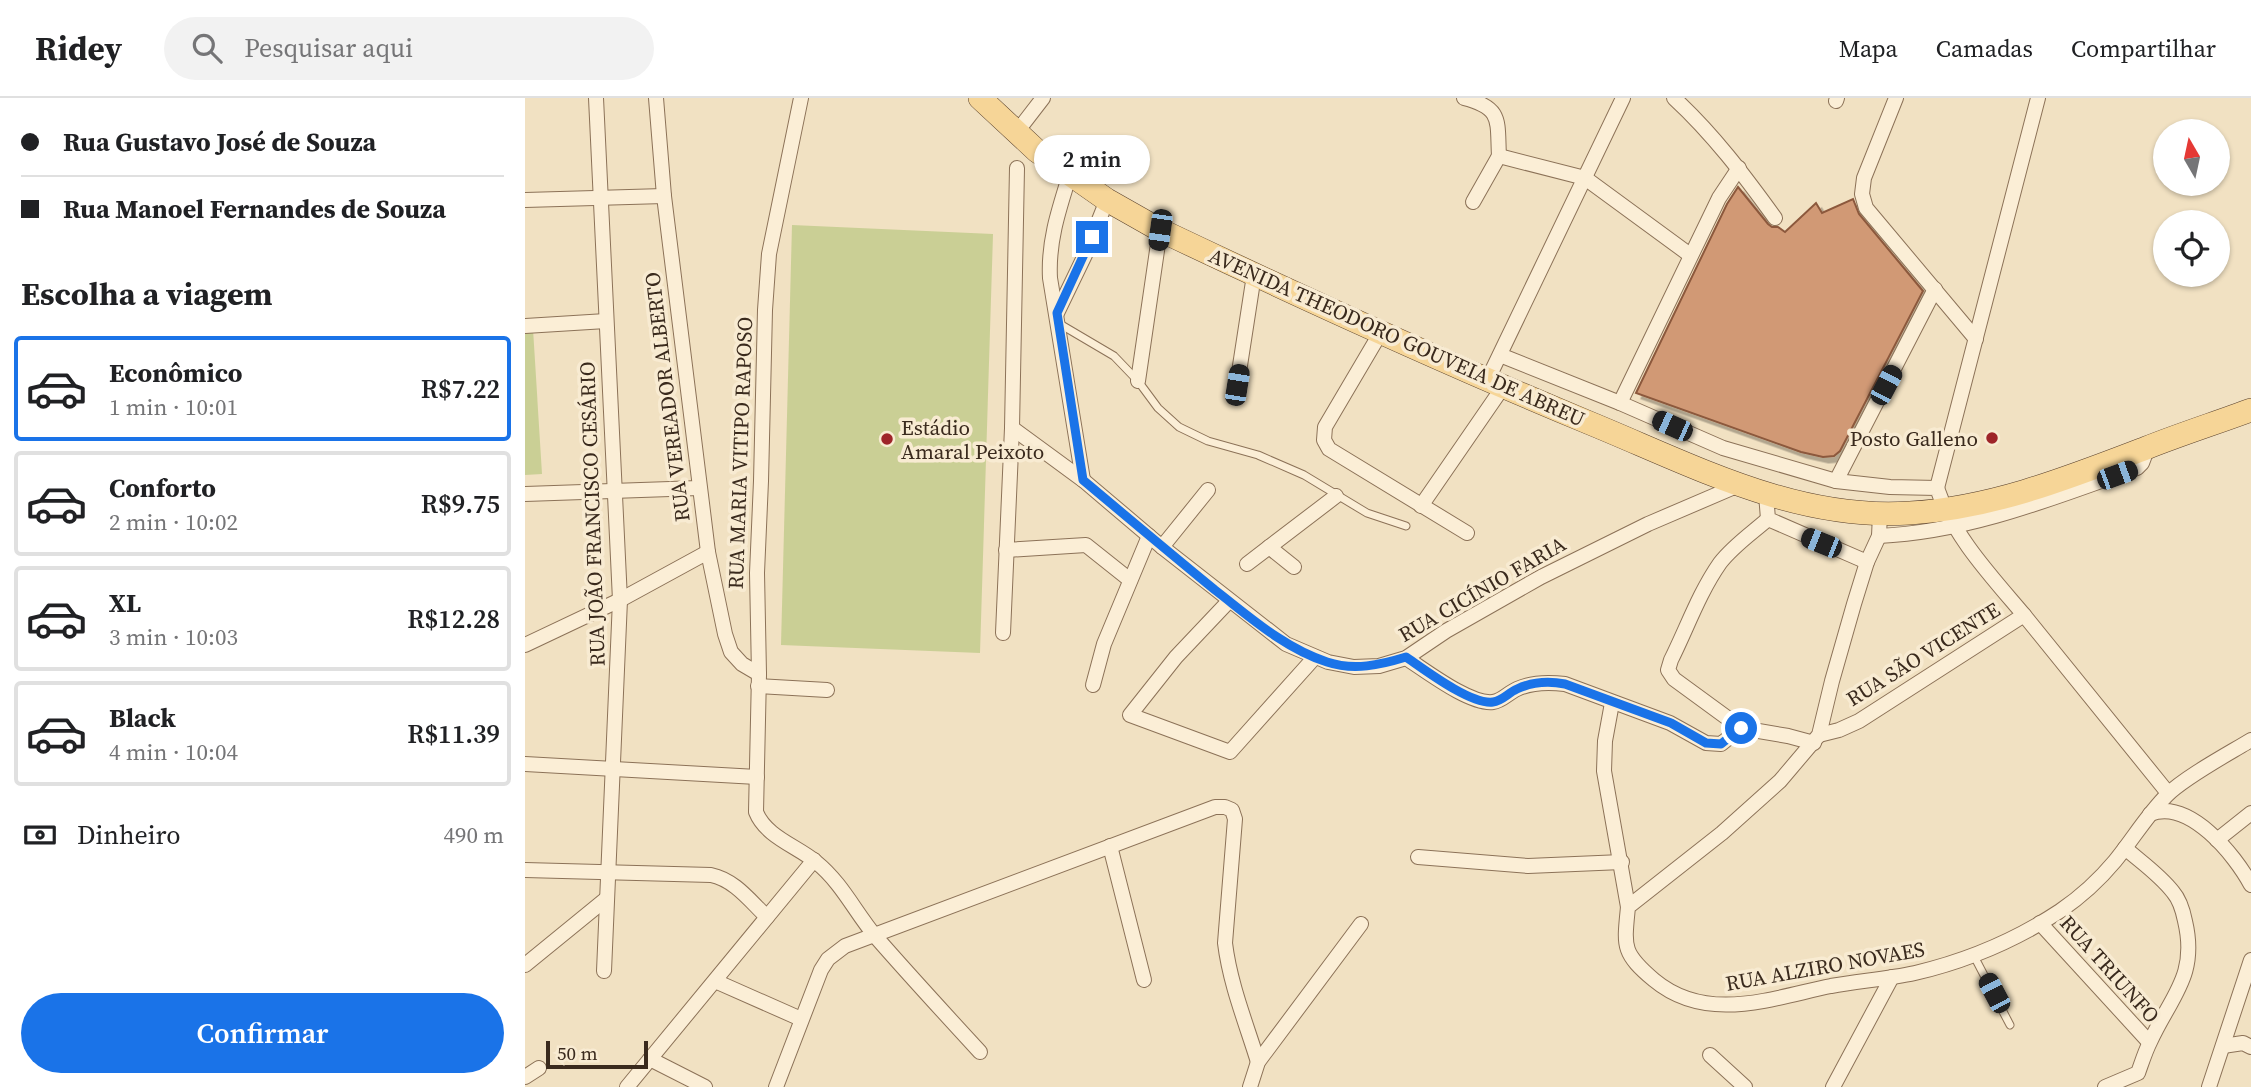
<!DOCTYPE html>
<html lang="pt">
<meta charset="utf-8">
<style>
:root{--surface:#fff;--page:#f2f2f2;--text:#202124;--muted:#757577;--line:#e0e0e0;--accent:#1a73e8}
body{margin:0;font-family:"Source Serif 4",serif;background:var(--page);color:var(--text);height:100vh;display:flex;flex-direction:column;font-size:26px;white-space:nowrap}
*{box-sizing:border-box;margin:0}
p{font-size:23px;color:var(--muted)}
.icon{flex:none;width:38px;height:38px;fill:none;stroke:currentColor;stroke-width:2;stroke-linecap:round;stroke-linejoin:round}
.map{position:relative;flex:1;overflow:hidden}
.drawer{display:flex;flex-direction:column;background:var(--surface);width:525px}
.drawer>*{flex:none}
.hud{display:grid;align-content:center;height:154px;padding:0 21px;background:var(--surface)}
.needle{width:46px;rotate:351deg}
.fabs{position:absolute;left:1628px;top:21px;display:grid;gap:14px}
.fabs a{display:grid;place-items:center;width:77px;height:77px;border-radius:50%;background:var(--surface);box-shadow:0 2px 5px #0004;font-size:35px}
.scale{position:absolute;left:21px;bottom:18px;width:102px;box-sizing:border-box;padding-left:7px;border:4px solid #3a2a1d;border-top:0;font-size:19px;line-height:24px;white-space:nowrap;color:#3a2a1d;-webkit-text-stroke:5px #f8ebd2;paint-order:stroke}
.end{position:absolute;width:32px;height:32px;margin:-16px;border:9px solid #1a73e8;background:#fff;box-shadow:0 0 0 4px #fff}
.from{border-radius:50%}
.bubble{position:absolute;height:49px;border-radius:24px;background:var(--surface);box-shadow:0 2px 5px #0004;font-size:23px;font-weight:600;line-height:49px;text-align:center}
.car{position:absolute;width:21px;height:42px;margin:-21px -10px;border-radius:9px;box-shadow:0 0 5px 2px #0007;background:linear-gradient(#222 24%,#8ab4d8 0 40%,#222 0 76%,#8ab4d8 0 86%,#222 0)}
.hud b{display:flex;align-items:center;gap:24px;height:66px;font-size:26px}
.hud b+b{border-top:2px solid var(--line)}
.hud i{width:18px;height:18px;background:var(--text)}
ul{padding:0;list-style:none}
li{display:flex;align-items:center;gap:21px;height:105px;margin:0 14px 10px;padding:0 7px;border:4px solid var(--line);border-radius:7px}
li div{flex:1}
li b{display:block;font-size:26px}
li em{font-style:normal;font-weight:600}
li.active{border-color:var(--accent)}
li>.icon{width:63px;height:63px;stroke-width:1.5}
h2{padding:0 21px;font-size:32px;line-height:84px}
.pay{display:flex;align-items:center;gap:18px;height:77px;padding:0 21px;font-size:26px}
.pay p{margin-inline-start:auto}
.cta{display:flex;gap:14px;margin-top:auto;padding:14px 21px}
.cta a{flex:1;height:80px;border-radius:42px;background:var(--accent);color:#fff;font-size:28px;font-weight:600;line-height:80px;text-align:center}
header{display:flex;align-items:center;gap:42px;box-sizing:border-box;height:98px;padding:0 35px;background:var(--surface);border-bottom:2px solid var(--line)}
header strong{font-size:33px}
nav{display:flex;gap:38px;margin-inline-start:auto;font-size:24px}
.search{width:490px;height:63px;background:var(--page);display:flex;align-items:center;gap:18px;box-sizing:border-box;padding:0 24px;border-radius:38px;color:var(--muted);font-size:26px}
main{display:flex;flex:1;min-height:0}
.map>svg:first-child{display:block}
.green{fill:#cacf95}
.building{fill:#d19975;stroke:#8c593c;stroke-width:2;filter:url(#shadow)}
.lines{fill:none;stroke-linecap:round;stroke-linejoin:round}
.lane-casing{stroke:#8c7258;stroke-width:9}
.street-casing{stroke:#8c7258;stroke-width:16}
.primary-casing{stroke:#59402c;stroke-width:24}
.lane{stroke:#fbeed6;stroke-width:7}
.street{stroke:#fbeed6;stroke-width:14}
.primary{stroke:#f6d597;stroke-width:23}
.route{stroke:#1a73e8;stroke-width:9}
.poi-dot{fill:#9e2429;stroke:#f8ebd2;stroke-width:2.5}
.labels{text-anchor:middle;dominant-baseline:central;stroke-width:7;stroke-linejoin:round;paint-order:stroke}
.street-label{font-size:21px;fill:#3a2a1d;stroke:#f8ebd2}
.poi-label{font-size:21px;fill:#3a2a1d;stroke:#f8ebd2;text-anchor:start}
</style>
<header>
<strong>Ridey</strong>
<div class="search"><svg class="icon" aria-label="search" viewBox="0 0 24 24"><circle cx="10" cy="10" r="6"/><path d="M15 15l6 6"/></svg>Pesquisar aqui</div>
<nav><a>Mapa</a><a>Camadas</a><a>Compartilhar</a></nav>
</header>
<main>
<section class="drawer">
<div class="hud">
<b><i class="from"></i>Rua Gustavo José de Souza</b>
<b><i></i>Rua Manoel Fernandes de Souza</b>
</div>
<h2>Escolha a viagem</h2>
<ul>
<li class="active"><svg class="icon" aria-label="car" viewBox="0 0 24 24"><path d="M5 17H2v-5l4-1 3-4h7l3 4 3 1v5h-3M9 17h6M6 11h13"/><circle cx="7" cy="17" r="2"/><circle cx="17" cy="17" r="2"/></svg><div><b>Econômico</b><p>1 min · 10:01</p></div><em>R$7.22</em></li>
<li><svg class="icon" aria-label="car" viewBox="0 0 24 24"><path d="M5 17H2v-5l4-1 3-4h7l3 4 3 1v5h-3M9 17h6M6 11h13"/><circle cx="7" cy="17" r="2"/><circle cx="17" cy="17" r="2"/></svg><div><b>Conforto</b><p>2 min · 10:02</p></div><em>R$9.75</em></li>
<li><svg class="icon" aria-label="car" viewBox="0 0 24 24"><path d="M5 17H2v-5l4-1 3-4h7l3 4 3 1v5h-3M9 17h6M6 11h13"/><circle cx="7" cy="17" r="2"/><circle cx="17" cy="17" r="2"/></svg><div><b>XL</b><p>3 min · 10:03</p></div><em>R$12.28</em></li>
<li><svg class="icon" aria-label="car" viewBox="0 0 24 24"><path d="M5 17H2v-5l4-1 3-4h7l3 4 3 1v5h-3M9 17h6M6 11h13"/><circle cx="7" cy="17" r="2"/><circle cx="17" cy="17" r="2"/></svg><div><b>Black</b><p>4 min · 10:04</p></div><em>R$11.39</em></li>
</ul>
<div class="pay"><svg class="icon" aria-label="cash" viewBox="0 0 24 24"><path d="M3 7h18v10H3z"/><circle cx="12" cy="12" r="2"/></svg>Dinheiro<p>490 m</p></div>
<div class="cta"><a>Confirmar</a></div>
</section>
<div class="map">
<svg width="1726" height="989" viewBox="0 0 1726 989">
<defs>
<filter id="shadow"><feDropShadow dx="5.5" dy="5.5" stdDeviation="0" flood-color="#0004"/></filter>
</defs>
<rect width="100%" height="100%" fill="#f1e1c2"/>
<g class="green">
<path d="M267 127 468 136 455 555 256 547Z"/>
<path d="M8 231 17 376 0 377V232Z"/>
</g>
<path class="building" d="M1213 89 1243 126 1247 129H1253L1260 134 1291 105 1297 115 1328 101 1334 116 1398 193 1315 353 1309 358 1298 359 1276 354 1111 295 1202 106Z"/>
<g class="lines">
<defs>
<g id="lane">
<path d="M533 225 589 258 613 283 633 310 654 329 683 343 733 357 779 377 842 415 881 428"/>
<path d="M1449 858 1485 927"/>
</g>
<g id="street">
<path d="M71 0 95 502 79 873"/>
<path d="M131 0 139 98 183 454 200 536 206 554 217 566 234 576"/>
<path d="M276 0 244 156 240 212 236 383 232 475 234 576 231 714C241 739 272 748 291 764 317 785 330 814 351 839 385 878 420 916 455 954"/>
<path d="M939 0C978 10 972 23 974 58"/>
<path d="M1149 0C1188 36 1219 77 1250 120"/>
<path d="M1371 0 1339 80 1337 96 1341 110 1451 241"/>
<path d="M1311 3 1312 0"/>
<path d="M491 35 518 0"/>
<path d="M974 58 1060 80 1165 157"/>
<path d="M545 76C534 111 523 143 525 180L558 382"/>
<path d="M0 102 139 98"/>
<path d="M948 104 974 58"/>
<path d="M532 215 560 157 582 102"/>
<path d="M0 228 81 223"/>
<path d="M856 234 800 329 799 342 804 351 942 435"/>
<path d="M975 257 1095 305 1198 350 1311 383 1365 389 1412 390C1428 438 1467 479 1499 517L1334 623 1314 632 1294 637"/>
<path d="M963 281 1098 0"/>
<path d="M613 283 635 132"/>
<path d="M712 287 729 177"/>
<path d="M1095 305 1194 100 1214 70"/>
<path d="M487 330 558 382 637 449 761 546 803 564 829 569 854 568 881 560 921 533 1016 479 1123 426 1214 387"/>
<path d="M1311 383 1410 191"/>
<path d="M1412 390 1513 0"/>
<path d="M0 396 174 390"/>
<path d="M1241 396 1243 421 1342 464"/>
<path d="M896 408 978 289"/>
<path d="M1355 416 1354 438 1342 464 1329 506 1307 583 1294 637 1255 683 1197 735 1103 809C1099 849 1097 855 1129 882 1182 926 1247 900 1306 888 1334 883 1362 881 1390 875 1441 863 1491 842 1535 813 1554 800 1575 781 1590 763 1608 741 1622 717 1642 697 1660 679 1703 656 1726 642"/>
<path d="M1243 421C1227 435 1208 448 1195 465 1174 495 1162 530 1146 562L1143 572 1149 581 1216 630 1263 638 1289 645"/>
<path d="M1354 438C1444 434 1528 400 1612 370L1617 365 1623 349"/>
<path d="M637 449 683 392"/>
<path d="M744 449 769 469"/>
<path d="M481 452 561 447 605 482"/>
<path d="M722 466 811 398"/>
<path d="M704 503 651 559 605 617 705 654 790 559"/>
<path d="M1499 517 1643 695"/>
<path d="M478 535 487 330 492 70"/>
<path d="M0 547 95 502 183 454"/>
<path d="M881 560C900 572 945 607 968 604 977 603 983 595 992 591 1007 584 1024 584 1040 586L1145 625 1181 645 1196 646 1216 630"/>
<path d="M568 587 579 546 624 438"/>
<path d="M233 588 302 592"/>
<path d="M1087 605 1080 643 1079 673 1103 809"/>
<path d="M0 666 232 679"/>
<path d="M1625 716C1664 700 1710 757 1726 787"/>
<path d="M1692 742 1726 715"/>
<path d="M585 748 619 882"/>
<path d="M893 759 1003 768 1097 764"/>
<path d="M0 772 186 777C210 782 225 803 242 819"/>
<path d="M1515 825 1624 944"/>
<path d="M0 867 81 801"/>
<path d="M190 883 276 921"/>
<path d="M1698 948 1718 945 1726 949"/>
<path d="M1185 957 1220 989"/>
<path d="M125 961 180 989"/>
<path d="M0 979 14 970"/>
<path d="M102 989 289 762"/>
<path d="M251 989 296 872 303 861 320 848 690 709H700L707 712 710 721 700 845C705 886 721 925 733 964"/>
<path d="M725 989 733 964 836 826"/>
<path d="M1308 989 1367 879"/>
<path d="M1580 989 1613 975C1617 964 1620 954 1625 944 1646 898 1673 878 1660 823 1658 813 1655 802 1648 794 1635 777 1616 764 1600 750"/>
<path d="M1684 989 1726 862"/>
</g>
<path id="primary" d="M455 0 512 53 582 102 635 132C778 200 922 266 1067 326 1169 368 1272 423 1385 415 1468 410 1545 379 1621 350 1656 336 1691 325 1726 312"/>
</defs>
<use href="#lane" class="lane-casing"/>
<use href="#street" class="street-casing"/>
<use href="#primary" class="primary-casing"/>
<use href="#lane" class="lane"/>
<use href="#street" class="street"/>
<use href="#primary" class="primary"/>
</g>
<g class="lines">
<path class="route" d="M567 139 532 215 558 382C602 419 646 456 690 492 725 519 759 550 802 564 829 573 855 567 881 559 900 572 946 607 968 604 977 603 983 595 992 591 1007 584 1024 583 1040 586L1146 625 1181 645 1196 646 1216 630"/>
</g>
<g class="poi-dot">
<circle cx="1467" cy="340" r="7"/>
<circle cx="362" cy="341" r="7"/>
</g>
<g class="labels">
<g class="street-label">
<text transform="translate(872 239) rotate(24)">AVENIDA THEODORO GOUVEIA DE ABREU</text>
<text transform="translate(142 299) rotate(-97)">RUA VEREADOR ALBERTO</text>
<text transform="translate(215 355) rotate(-88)">RUA MARIA VITIPO RAPOSO</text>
<text transform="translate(67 416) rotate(-92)">RUA JOÃO FRANCISCO CESÁRIO</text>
<text transform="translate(957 491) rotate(-30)">RUA CICÍNIO FARIA</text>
<text transform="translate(1398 556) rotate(-32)">RUA SÃO VICENTE</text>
<text transform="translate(1300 868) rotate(-10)">RUA ALZIRO NOVAES</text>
<text transform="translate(1585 871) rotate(48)">RUA TRIUNFO</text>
</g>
<g class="poi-label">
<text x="376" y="329">Estádio<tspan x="376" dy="24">Amaral Peixoto</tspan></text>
<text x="1453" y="340" text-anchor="end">Posto Galleno</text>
</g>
</g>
</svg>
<div class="fabs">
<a><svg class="needle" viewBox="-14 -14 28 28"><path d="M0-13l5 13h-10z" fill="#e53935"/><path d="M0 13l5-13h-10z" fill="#757577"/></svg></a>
<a><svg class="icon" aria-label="locate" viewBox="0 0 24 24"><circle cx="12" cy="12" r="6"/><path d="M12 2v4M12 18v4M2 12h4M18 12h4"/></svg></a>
</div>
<div class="scale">50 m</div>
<i class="end from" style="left:1216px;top:630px"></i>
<i class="end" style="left:567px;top:139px"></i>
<div class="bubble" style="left:509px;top:37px;width:116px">2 min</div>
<i class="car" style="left:635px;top:132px;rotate:188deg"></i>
<i class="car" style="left:712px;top:287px;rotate:9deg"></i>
<i class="car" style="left:1361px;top:287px;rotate:28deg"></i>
<i class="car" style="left:1147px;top:328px;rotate:294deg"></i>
<i class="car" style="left:1592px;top:377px;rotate:70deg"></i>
<i class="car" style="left:1296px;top:445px;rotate:292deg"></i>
<i class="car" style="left:1469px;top:895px;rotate:332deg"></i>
</div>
</main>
